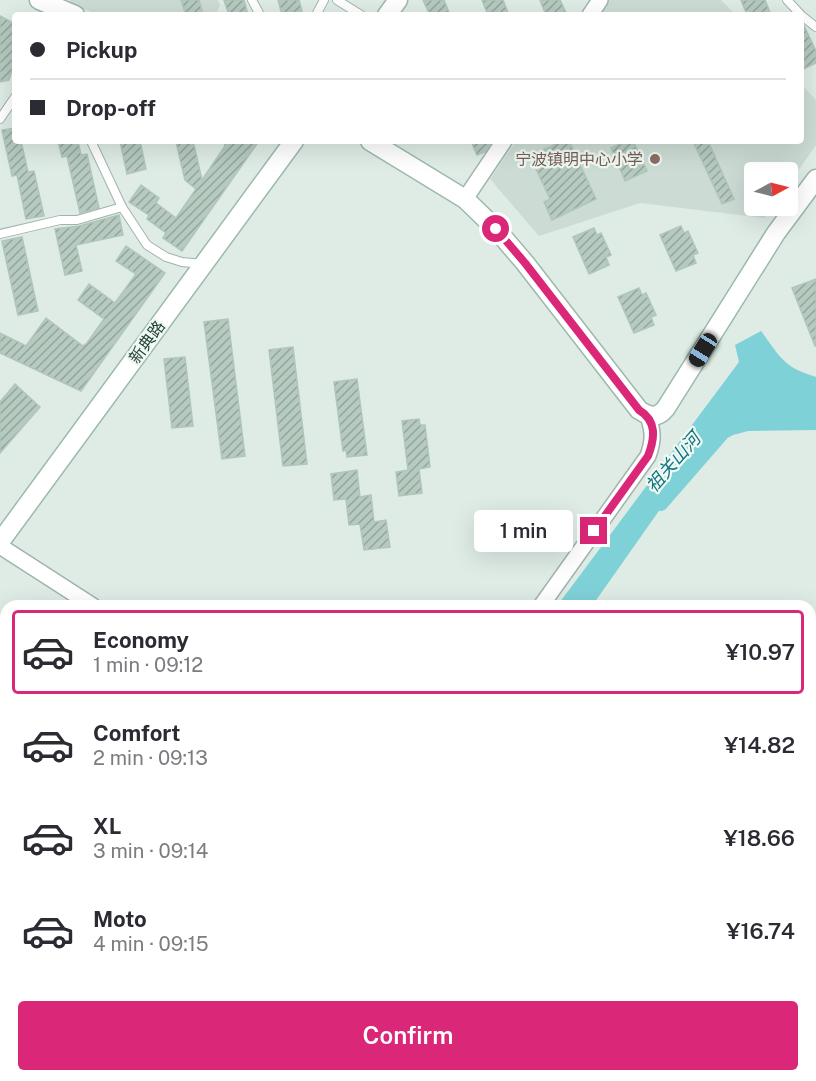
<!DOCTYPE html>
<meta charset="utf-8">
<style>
:root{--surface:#fff;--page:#f2f2f3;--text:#2b2b33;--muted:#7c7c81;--line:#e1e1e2;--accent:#db2777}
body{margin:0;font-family:"Public Sans","Noto Sans SC",sans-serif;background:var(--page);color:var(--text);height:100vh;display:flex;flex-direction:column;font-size:22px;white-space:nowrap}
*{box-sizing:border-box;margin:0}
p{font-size:20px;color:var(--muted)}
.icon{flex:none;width:33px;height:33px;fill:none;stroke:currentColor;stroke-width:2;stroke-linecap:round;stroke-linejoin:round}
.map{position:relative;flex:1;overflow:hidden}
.panel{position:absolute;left:0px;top:600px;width:816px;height:482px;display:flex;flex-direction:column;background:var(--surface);border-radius:18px 18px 0 0;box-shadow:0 6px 24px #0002}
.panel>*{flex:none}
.banner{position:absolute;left:12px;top:12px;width:792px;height:132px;border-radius:6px;box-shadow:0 6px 24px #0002;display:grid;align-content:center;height:132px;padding:0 18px;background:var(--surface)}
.needle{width:39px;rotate:83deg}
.tools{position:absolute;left:744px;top:162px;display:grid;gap:12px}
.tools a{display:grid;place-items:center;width:54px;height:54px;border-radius:6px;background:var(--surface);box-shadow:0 6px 24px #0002;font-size:30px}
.end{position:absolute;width:27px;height:27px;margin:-14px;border:8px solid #db2777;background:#fff;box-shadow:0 0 0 3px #fff}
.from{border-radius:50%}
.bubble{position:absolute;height:42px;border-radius:6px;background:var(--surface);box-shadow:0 6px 24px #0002;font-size:20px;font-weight:600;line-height:42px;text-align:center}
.car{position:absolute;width:18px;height:36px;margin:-18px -9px;border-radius:8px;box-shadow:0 0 4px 2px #0007;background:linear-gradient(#222 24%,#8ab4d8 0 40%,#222 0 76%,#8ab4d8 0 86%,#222 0)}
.banner b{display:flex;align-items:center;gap:21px;height:57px;font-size:22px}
.banner b+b{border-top:2px solid var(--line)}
.banner i{width:15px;height:15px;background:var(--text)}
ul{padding:10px 0 0;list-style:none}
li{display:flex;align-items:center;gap:18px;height:84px;margin:0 12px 9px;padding:0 6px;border:3px solid transparent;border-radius:6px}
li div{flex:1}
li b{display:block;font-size:22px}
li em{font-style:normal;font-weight:600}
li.current{border-color:var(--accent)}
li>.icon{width:54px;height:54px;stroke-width:1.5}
.button{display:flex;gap:12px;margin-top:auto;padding:12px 18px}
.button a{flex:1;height:69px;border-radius:6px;background:var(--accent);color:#fff;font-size:24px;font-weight:600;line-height:69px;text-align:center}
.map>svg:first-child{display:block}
.built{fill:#ccdcd4}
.water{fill:#7fd1d8}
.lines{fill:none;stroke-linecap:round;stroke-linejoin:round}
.canal{stroke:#7fd1d8;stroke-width:14}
.building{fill:url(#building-hatch);stroke:#b0c6bb;stroke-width:1.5}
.lane-casing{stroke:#a1b4ac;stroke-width:10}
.street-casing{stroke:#a1b4ac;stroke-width:18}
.secondary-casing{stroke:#9cb9ac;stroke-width:21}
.lane{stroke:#fff;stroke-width:8}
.street{stroke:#fff;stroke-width:15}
.secondary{stroke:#fff;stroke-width:18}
.route{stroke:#db2777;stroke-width:8}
.education-dot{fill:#8d6e63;stroke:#eff8f3;stroke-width:2}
.labels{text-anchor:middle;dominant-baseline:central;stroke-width:4.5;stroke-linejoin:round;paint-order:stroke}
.education-label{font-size:16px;fill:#785e54;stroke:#eff8f3;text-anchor:end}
.street-label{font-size:16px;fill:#1e3e33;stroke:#eff8f3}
.water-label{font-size:18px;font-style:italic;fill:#117680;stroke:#eff8f3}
</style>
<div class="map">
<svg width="816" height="1081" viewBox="0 0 816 1081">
<defs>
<pattern id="building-hatch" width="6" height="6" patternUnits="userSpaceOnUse" patternTransform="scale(1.5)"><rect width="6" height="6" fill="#b6cac0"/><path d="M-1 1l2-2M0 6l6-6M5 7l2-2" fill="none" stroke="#93a59d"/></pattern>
</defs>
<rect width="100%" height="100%" fill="#deece5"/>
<g class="built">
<path d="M70 0H218L220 5 216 15H99L69 3Z"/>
<path d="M610 0H721L736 15H600Z"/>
<path d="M801 84 816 100V145L788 185V172H754V206H773L764 218 640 203 539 236 490 179 516 141H801Z"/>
<path d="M0 975 6 982V1076H81L86 1081H0Z"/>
</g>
<g class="water">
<path d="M761 331C781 358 783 367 816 377V430L748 431 733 435 699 454 592 606H557L739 362 735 345Z"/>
<path d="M0 873 6 880V980L0 973Z"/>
<path d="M88 1076H181L187 1081H93Z"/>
</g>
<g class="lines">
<path class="canal" d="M661 504 721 435"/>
</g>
<g class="building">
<path d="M181 0H199L203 15H186Z"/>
<path d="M224 0H244L248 15H229Z"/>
<path d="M278 0H299L302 11 282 15Z"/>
<path d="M423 0H444L450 15H430Z"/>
<path d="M482 0H503L509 15H488Z"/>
<path d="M540 0H560L567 15H546Z"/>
<path d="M741 0H765L771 15H747Z"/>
<path d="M0 16 15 24V60L9 80 0 82Z"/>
<path d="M801 23 804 26 816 51V63L801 70Z"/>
<path d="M15 128V141H21L28 172 34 171 44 216 26 219 17 175 12 176 2 130Z"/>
<path d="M58 141H78L81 155 87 154 99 208 80 213 67 156 62 157Z"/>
<path d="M120 141H140L146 169 127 174Z"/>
<path d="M193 141 202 180 225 146 224 141H259L182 251 163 238 166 233 147 219 149 215 129 202 141 185 159 198 156 203 176 218 196 189 185 180 176 142Z"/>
<path d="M471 141H492L485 152 477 155Z"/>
<path d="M552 141H569L596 199 552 220 544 202 550 199 530 156 554 145Z"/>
<path d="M627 141H633L647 171 625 181 611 148Z"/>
<path d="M693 141H708L734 199 722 204Z"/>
<path d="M119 215 123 235 76 245 82 271 65 275 55 229 79 226Z"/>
<path d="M681 226 684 233 688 231 698 253 693 255 696 263 676 271 660 235Z"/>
<path d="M594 228 597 235 601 233 611 255 606 257 609 265 589 274 573 237Z"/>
<path d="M22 237 38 311 18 315 2 241Z"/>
<path d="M126 246 165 273 81 391 0 353V333L26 346 46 318 83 346 87 343 104 319 78 300 89 284 115 303 136 274 116 261Z"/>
<path d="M816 279V346H815L792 288Z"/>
<path d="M639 288 642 295 646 293 656 315 651 317 654 325 634 333 618 297Z"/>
<path d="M228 319 245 456 222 459 204 322Z"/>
<path d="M293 347 307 464 283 466 269 350Z"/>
<path d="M185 357 193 426 172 428 164 359Z"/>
<path d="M357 379 367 455 347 457 346 450 343 451 334 382Z"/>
<path d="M15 384 40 407 0 453V402Z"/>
<path d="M419 419 420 425H425L430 467 419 469 422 493 399 496 396 472 408 470 402 421Z"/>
<path d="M357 470 360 497 371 495 374 522 386 520 390 547 364 550 360 524 349 525 346 499 334 500 331 474Z"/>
</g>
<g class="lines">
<defs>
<g id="lane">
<path d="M252 0 260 15"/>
<path d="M337 0 361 15"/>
<path d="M787 0 802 16 816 27"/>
<path d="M316 15 324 0"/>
<path d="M0 119 15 97"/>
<path d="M91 141 122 207 147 245 166 257 182 262 203 264"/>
<path d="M0 234 60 220H77L122 207"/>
<path d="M195 1076 196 1078"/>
</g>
<g id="street">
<path d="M590 15 600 0"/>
<path d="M465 199 504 141"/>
<path d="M0 546 93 606"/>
<path d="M541 606 648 456C654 440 653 431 648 416"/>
<path d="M0 648 6 654"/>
<path d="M0 1039 6 1045"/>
<path d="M33 1076 38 1081"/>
<path d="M552 1076 556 1081"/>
</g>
<g id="secondary">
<path d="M39 0 75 15"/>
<path d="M387 15 398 0"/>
<path d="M370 141 465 199 496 229 525 263 639 410C650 417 657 419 666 408L776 233 816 179"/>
<path d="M0 542 294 141"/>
</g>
</defs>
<use href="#lane" class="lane-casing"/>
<use href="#street" class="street-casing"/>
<use href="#secondary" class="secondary-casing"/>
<use href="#lane" class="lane"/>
<use href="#street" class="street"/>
<use href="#secondary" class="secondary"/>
</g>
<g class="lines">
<path class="route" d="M496 229 525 263 639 410C657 421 655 438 648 456L594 531"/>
</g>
<circle class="education-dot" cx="655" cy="159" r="6"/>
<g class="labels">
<g class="education-label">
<text x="643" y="159">宁波镇明中心小学</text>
</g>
<g class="street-label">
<text transform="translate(147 342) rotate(-54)">新典路</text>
</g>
<g class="water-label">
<text transform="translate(673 462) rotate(-49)">祖关山河</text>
</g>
</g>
</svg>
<div class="tools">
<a><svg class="needle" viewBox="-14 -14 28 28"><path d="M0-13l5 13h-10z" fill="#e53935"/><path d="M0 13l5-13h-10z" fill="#7c7c81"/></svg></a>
</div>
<i class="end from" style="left:496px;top:229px"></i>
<i class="end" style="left:594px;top:531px"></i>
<div class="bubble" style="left:474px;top:510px;width:99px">1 min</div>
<i class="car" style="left:703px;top:350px;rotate:212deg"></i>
<div class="banner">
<b><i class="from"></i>Pickup</b>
<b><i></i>Drop-off</b>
</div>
<section class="panel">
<ul>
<li class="current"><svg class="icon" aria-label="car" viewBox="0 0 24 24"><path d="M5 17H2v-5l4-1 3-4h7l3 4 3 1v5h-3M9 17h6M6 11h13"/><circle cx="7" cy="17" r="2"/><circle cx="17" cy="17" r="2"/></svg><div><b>Economy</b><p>1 min · 09:12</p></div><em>¥10.97</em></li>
<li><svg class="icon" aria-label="car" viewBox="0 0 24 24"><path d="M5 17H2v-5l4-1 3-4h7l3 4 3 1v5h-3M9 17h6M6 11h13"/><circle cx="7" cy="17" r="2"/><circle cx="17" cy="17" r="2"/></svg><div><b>Comfort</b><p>2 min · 09:13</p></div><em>¥14.82</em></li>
<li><svg class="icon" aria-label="car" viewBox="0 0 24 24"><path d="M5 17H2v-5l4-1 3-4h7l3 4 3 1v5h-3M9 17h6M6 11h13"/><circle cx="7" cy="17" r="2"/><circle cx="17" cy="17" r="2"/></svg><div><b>XL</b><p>3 min · 09:14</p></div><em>¥18.66</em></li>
<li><svg class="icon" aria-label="car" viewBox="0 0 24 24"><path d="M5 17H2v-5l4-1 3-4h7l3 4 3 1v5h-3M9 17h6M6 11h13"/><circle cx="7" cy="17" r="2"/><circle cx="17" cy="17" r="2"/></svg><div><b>Moto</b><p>4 min · 09:15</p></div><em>¥16.74</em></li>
</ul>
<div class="button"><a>Confirm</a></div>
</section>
</div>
